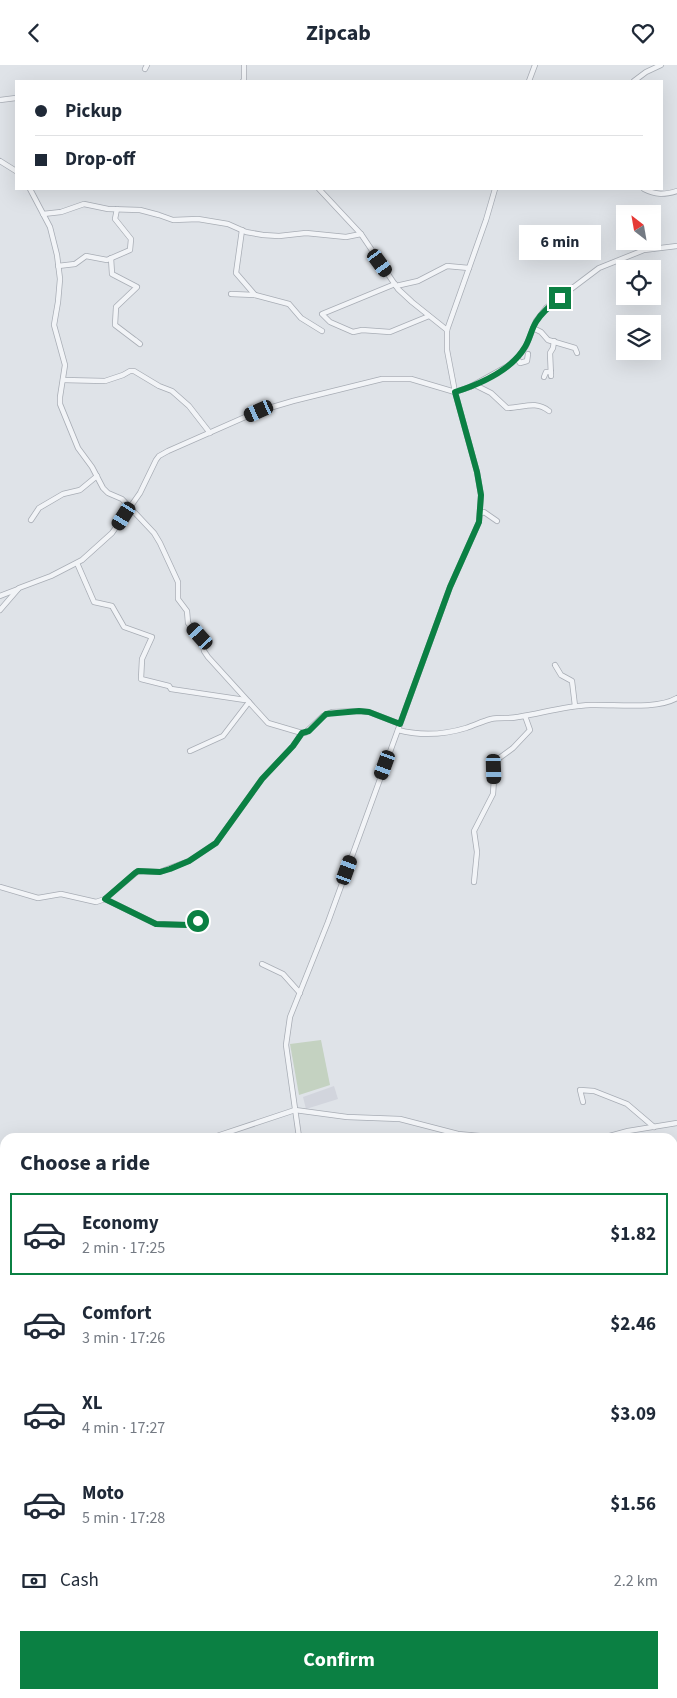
<!DOCTYPE html>
<meta charset="utf-8">
<style>
:root{--surface:#fff;--page:#f2f2f3;--text:#1f2937;--muted:#747a83;--line:#e0e1e3;--accent:#0b8043}
body{margin:0;font-family:"Source Sans 3",sans-serif;background:var(--page);color:var(--text);height:100vh;display:flex;flex-direction:column;font-size:19px;white-space:nowrap}
*{box-sizing:border-box;margin:0}
p{font-size:16px;color:var(--muted)}
.icon{flex:none;width:28px;height:28px;fill:none;stroke:currentColor;stroke-width:2;stroke-linecap:round;stroke-linejoin:round}
.map{position:relative;flex:1;overflow:hidden}
.sheet{position:absolute;left:0px;top:1068px;width:678px;height:566px;display:flex;flex-direction:column;background:var(--surface);border-radius:15px 15px 0 0;box-shadow:0 5px 20px #0002}
.sheet>*{flex:none}
.banner{position:absolute;left:15px;top:15px;width:648px;height:110px;border-radius:0px;box-shadow:0 5px 20px #0002;display:grid;align-content:center;height:110px;padding:0 20px;background:var(--surface)}
.needle{width:32px;rotate:329deg}
.tools{position:absolute;left:616px;top:140px;display:grid;gap:10px}
.tools a{display:grid;place-items:center;width:45px;height:45px;border-radius:0px;background:var(--surface);box-shadow:0 5px 20px #0002;font-size:25px}
.end{position:absolute;width:22px;height:22px;margin:-11px;border:6px solid #0b8043;background:#fff;box-shadow:0 0 0 2px #fff}
.from{border-radius:50%}
.bubble{position:absolute;height:35px;border-radius:0px;background:var(--surface);box-shadow:0 5px 20px #0002;font-size:16px;font-weight:700;line-height:35px;text-align:center}
.car{position:absolute;width:15px;height:30px;margin:-15px -8px;border-radius:6px;box-shadow:0 0 4px 1px #0007;background:linear-gradient(#222 24%,#8ab4d8 0 40%,#222 0 76%,#8ab4d8 0 86%,#222 0)}
.banner b{display:flex;align-items:center;gap:18px;height:48px;font-size:19px}
.banner b+b{border-top:1px solid var(--line)}
.banner i{width:12px;height:12px;background:var(--text)}
ul{padding:0;list-style:none}
li{display:flex;align-items:center;gap:15px;height:82px;margin:0 10px 8px;padding:0 10px;border:2px solid transparent;border-radius:0px}
li div{flex:1}
li b{display:block;font-size:19px}
li em{font-style:normal;font-weight:700}
li.selected{border-color:var(--accent)}
li>.icon{width:45px;height:45px;stroke-width:1.5}
h2{padding:0 20px;font-size:22px;line-height:60px}
.pay{display:flex;align-items:center;gap:12px;height:55px;padding:0 20px;font-size:19px}
.pay p{margin-inline-start:auto}
.primary-button{display:flex;gap:10px;margin-top:auto;padding:10px 20px}
.primary-button a{flex:1;height:58px;border-radius:0px;background:var(--accent);color:#fff;font-size:20px;font-weight:700;line-height:58px;text-align:center}
header{display:flex;justify-content:space-between;align-items:center;height:65px;padding:0 20px;background:var(--surface);font-size:22px;font-weight:700}
.map>svg:first-child{display:block}
.built{fill:#d2d5dd}
.green{fill:#c4d2c1}
.lines{fill:none;stroke-linecap:round;stroke-linejoin:round}
.minor-casing{stroke:#a8adb5;stroke-width:6}
.minor{stroke:#f2f4f7;stroke-width:4.5}
.route{stroke:#0b8043;stroke-width:6}
</style>
<header><svg class="icon" aria-label="back" viewBox="0 0 24 24"><path d="M15 5l-7 7 7 7"/></svg>Zipcab<svg class="icon" aria-label="heart" viewBox="0 0 24 24"><path d="M12 20l-8-8c-3-5 5-10 8-4 3-6 11-1 8 4z"/></svg></header>
<div class="map">
<svg width="677" height="1633" viewBox="0 0 677 1633">
<rect width="100%" height="100%" fill="#dfe3e8"/>
<path class="built" d="M334 1021 338 1034 306 1044 303 1032Z"/>
<path class="green" d="M321 975 330 1020 299 1030 290 979Z"/>
<g class="lines">
<defs>
<g id="minor">
<path d="M145 4 147 0"/>
<path d="M243 16 244 15V0"/>
<path d="M529 16 535 0"/>
<path d="M634 16 646 7 661 0"/>
<path d="M0 35 16 33"/>
<path d="M0 96 16 106"/>
<path d="M30 124 50 162 57 190 60 214 58 237 54 260 65 300 60 332V339L78 383 92 402 103 423 108 428 122 434 154 468 160 478 178 517V534L187 546 188 558 202 574 204 586 208 592 268 658 302 668H305L323 651 332 647 359 646 369 647 400 659"/>
<path d="M319 124 361 169 398 224 412 237 447 265"/>
<path d="M644 124C656 130 664 130 677 126"/>
<path d="M43 149 61 147 84 139 108 144 140 145 159 150 173 155 198 154 228 159 246 167 263 170 279 171 306 168 346 172 361 169"/>
<path d="M242 165 236 208 255 230 289 239 301 253 322 266"/>
<path d="M111 193 112 209 137 222 116 242 115 260 140 279 135 275"/>
<path d="M58 201 75 199 86 191 107 195 130 185 131 174 115 154 117 144"/>
<path d="M395 219 322 249 330 257 353 267 362 265 390 267 429 251"/>
<path d="M396 221 418 216 447 201 469 203"/>
<path d="M231 229 255 230"/>
<path d="M533 263 541 267 548 275 575 283 577 288"/>
<path d="M517 293 520 298 527 296 528 289"/>
<path d="M551 311 550 288 553 283 554 276"/>
<path d="M544 312 546 307H551"/>
<path d="M63 315 105 316 123 310 130 306H134L159 321 172 326 189 341 210 368"/>
<path d="M475 320 491 328 507 343C523 343 535 335 549 346"/>
<path d="M480 449 484 447 497 456"/>
<path d="M31 455 39 443 63 429 80 425 97 411"/>
<path d="M77 498 94 537 112 541 124 562 152 572 142 594 141 614 169 621 171 624 245 635"/>
<path d="M0 531 18 524"/>
<path d="M0 545 19 523 51 511 82 495 112 468 140 428 156 395 159 391 168 386 259 346 293 336 382 314H411L455 327 447 285V265L486 155 495 124"/>
<path d="M555 600 561 610 572 616 575 641"/>
<path d="M398 665C421 671 443 670 466 663 475 660 483 656 491 654 500 652 509 654 518 652 543 648 565 641 590 640 615 639 656 645 677 633"/>
<path d="M190 686 223 671 249 637"/>
<path d="M474 817 477 787 474 766 493 729 495 699 498 694 513 683 530 665 525 651"/>
<path d="M0 822 38 833 61 829 96 837 105 834 138 806 160 807 170 803 189 796 216 778 262 714 293 681 302 668"/>
<path d="M105 834 156 859 188 860 207 853"/>
<path d="M262 899 283 909 300 928"/>
<path d="M583 1037 580 1025 594 1026 627 1039 654 1062"/>
<path d="M214 1072 295 1045 347 1052 400 1054 458 1069 491 1072"/>
<path d="M299 1072 286 980 290 952 328 857 450 522 479 457 481 430 477 407 455 327 470 322 508 301 518 292 526 281 536 256 546 243 599 203 644 185 677 181"/>
<path d="M606 1072 628 1066 677 1058"/>
<path d="M672 1103 677 1100"/>
<path d="M672 1202 677 1199"/>
<path d="M0 1289 5 1291"/>
<path d="M672 1295 677 1293"/>
<path d="M672 1408 677 1405"/>
<path d="M0 1505 5 1485"/>
<path d="M0 1552 5 1549"/>
<path d="M453 1629 457 1632"/>
<path d="M230 1633 231 1629"/>
</g>
</defs>
<use href="#minor" class="minor-casing"/>
<use href="#minor" class="minor"/>
</g>
<g class="lines">
<path class="route" d="M198 856 188 860 156 859 105 834 135 808 138 806 160 807 170 804 189 796 216 778 262 714 293 681 302 668 309 666 326 649 359 646 369 647 400 659 450 522 479 457 481 430 477 407 455 327C480 319 511 306 525 282 530 274 531 265 536 257 542 247 551 240 560 233"/>
</g>
</svg>
<div class="tools">
<a><svg class="needle" viewBox="-14 -14 28 28"><path d="M0-13l5 13h-10z" fill="#e53935"/><path d="M0 13l5-13h-10z" fill="#747a83"/></svg></a>
<a><svg class="icon" aria-label="locate" viewBox="0 0 24 24"><circle cx="12" cy="12" r="6"/><path d="M12 2v4M12 18v4M2 12h4M18 12h4"/></svg></a>
<a><svg class="icon" aria-label="layers" viewBox="0 0 24 24"><path d="M12 4l9 5-9 5-9-5zM3 14l9 5 9-5"/></svg></a>
</div>
<i class="end from" style="left:198px;top:856px"></i>
<i class="end" style="left:560px;top:233px"></i>
<div class="bubble" style="left:519px;top:160px;width:82px">6 min</div>
<i class="car" style="left:380px;top:198px;rotate:144deg"></i>
<i class="car" style="left:259px;top:346px;rotate:246deg"></i>
<i class="car" style="left:124px;top:451px;rotate:212deg"></i>
<i class="car" style="left:200px;top:571px;rotate:318deg"></i>
<i class="car" style="left:385px;top:700px;rotate:200deg"></i>
<i class="car" style="left:494px;top:704px;rotate:178deg"></i>
<i class="car" style="left:347px;top:805px;rotate:20deg"></i>
<div class="banner">
<b><i class="from"></i>Pickup</b>
<b><i></i>Drop-off</b>
</div>
<section class="sheet">
<h2>Choose a ride</h2>
<ul>
<li class="selected"><svg class="icon" aria-label="car" viewBox="0 0 24 24"><path d="M5 17H2v-5l4-1 3-4h7l3 4 3 1v5h-3M9 17h6M6 11h13"/><circle cx="7" cy="17" r="2"/><circle cx="17" cy="17" r="2"/></svg><div><b>Economy</b><p>2 min · 17:25</p></div><em>$1.82</em></li>
<li><svg class="icon" aria-label="car" viewBox="0 0 24 24"><path d="M5 17H2v-5l4-1 3-4h7l3 4 3 1v5h-3M9 17h6M6 11h13"/><circle cx="7" cy="17" r="2"/><circle cx="17" cy="17" r="2"/></svg><div><b>Comfort</b><p>3 min · 17:26</p></div><em>$2.46</em></li>
<li><svg class="icon" aria-label="car" viewBox="0 0 24 24"><path d="M5 17H2v-5l4-1 3-4h7l3 4 3 1v5h-3M9 17h6M6 11h13"/><circle cx="7" cy="17" r="2"/><circle cx="17" cy="17" r="2"/></svg><div><b>XL</b><p>4 min · 17:27</p></div><em>$3.09</em></li>
<li><svg class="icon" aria-label="car" viewBox="0 0 24 24"><path d="M5 17H2v-5l4-1 3-4h7l3 4 3 1v5h-3M9 17h6M6 11h13"/><circle cx="7" cy="17" r="2"/><circle cx="17" cy="17" r="2"/></svg><div><b>Moto</b><p>5 min · 17:28</p></div><em>$1.56</em></li>
</ul>
<div class="pay"><svg class="icon" aria-label="cash" viewBox="0 0 24 24"><path d="M3 7h18v10H3z"/><circle cx="12" cy="12" r="2"/></svg>Cash<p>2.2 km</p></div>
<div class="primary-button"><a>Confirm</a></div>
</section>
</div>
